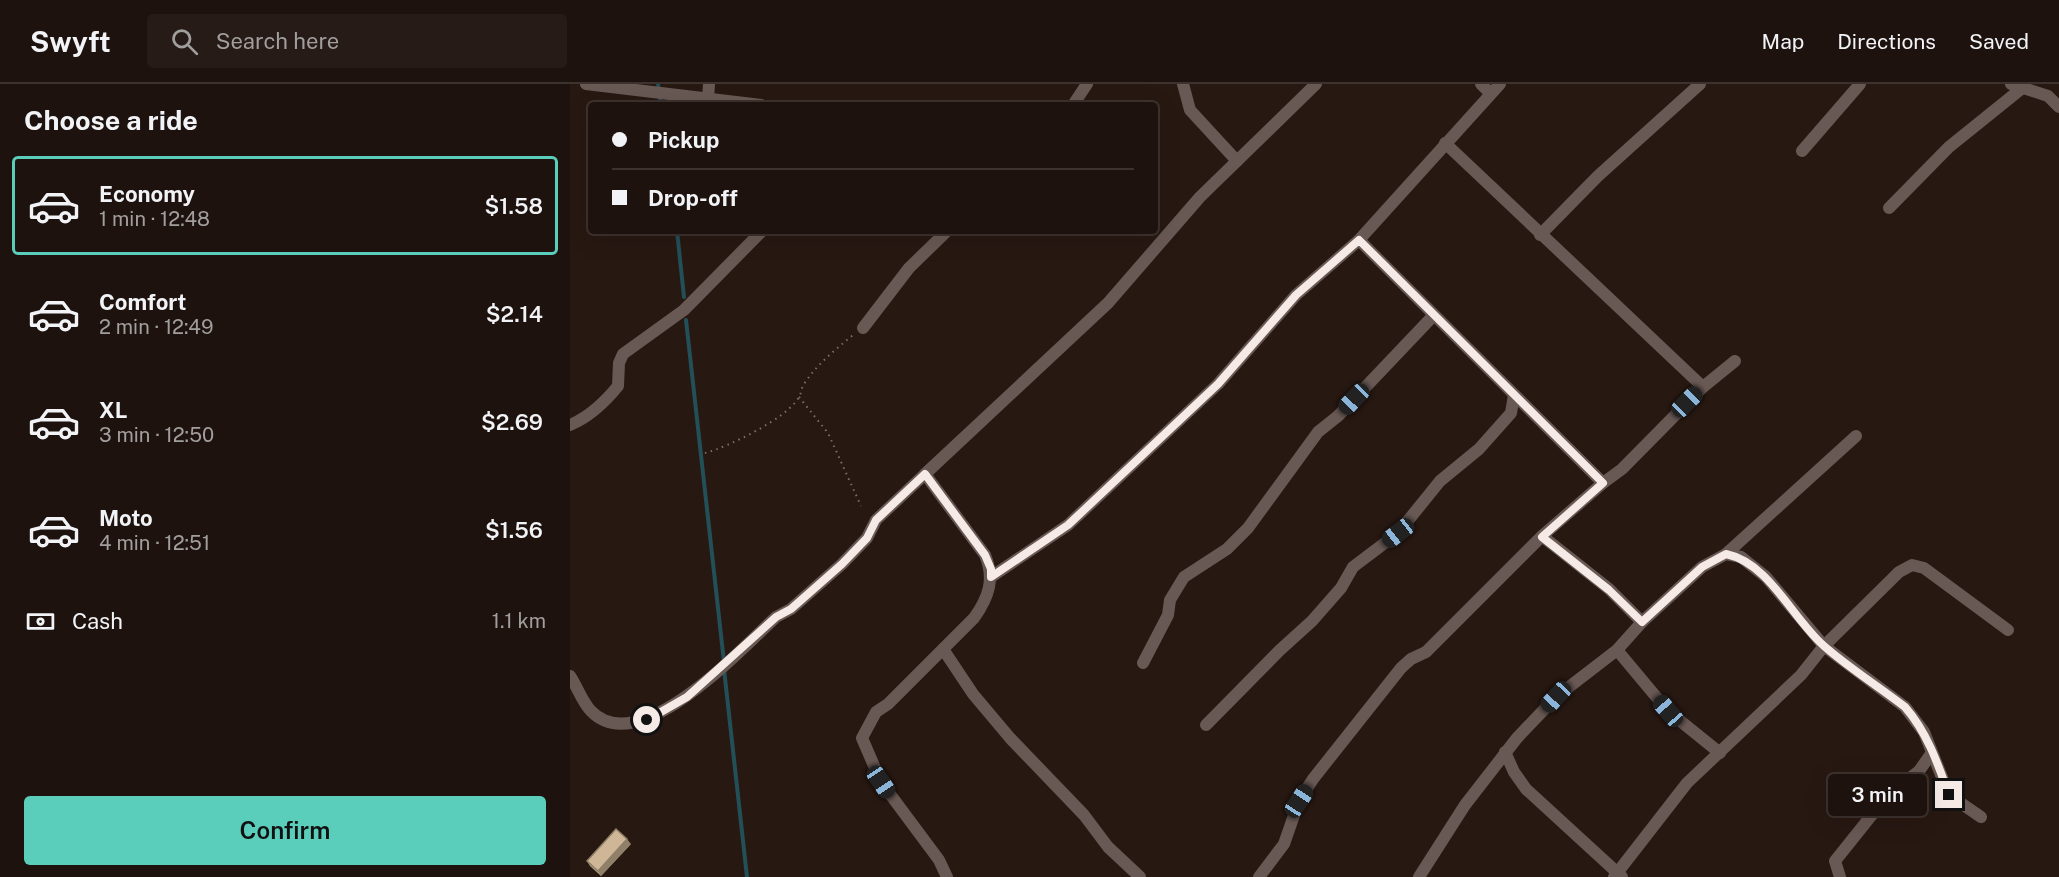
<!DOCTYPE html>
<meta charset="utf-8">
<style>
:root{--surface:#1e120e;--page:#261b17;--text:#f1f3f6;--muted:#a19e9e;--line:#3c322e;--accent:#5bcebb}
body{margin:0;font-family:"Public Sans",sans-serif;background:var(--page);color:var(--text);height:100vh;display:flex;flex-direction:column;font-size:22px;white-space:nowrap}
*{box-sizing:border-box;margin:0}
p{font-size:20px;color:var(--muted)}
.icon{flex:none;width:33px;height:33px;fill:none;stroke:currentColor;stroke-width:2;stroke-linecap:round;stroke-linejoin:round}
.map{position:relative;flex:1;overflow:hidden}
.sheet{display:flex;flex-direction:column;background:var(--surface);width:570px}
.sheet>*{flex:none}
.banner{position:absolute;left:18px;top:18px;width:570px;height:132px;border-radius:6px;box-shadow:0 6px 24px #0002,0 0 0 2px var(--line);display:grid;align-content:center;height:132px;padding:0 24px;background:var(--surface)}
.end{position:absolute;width:27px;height:27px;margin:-14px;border:8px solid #f5eae6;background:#111;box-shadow:0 0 0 3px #111}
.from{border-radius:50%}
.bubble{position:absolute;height:42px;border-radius:6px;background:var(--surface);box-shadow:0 6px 24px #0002,0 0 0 2px var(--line);font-size:20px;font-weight:600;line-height:42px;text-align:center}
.car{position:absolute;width:18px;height:36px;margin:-18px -9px;border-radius:8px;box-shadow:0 0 4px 2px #0007;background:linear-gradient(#222 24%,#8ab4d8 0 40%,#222 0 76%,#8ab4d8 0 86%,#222 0)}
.banner b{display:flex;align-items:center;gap:21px;height:57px;font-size:22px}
.banner b+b{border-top:2px solid var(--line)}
.banner i{width:15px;height:15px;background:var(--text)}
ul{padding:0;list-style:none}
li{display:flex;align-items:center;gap:18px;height:99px;margin:0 12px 9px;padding:0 12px;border:3px solid transparent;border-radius:6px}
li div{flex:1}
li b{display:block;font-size:22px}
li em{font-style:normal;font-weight:600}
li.current{border-color:var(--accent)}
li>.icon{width:54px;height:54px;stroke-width:1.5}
h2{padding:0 24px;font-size:27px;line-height:72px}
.pay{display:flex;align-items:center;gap:15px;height:66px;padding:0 24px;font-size:22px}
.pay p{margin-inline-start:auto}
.action{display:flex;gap:12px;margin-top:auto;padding:12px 24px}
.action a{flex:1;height:69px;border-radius:6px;background:var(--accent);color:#111;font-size:24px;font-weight:600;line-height:69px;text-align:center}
header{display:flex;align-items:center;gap:36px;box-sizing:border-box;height:84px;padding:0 30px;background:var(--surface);border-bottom:2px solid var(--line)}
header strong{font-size:28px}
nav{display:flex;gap:33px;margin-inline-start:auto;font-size:21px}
.search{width:420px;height:54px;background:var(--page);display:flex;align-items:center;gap:15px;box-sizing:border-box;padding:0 21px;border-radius:6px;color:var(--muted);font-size:22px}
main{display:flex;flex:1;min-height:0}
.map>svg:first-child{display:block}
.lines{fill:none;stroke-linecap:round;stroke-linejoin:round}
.stream{stroke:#234f59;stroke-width:4}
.path{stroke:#7d6f6a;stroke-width:2;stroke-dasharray:1.5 4.5;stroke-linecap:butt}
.minor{stroke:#695954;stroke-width:12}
.wall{fill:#b19d81}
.shaded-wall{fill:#907f69}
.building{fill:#ceb696;stroke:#907f69;stroke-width:1.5}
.route{stroke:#f5eae6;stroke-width:8}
</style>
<header>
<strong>Swyft</strong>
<div class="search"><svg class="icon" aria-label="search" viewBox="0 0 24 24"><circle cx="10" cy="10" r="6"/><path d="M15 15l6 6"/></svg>Search here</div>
<nav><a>Map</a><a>Directions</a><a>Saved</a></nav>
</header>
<main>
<section class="sheet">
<h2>Choose a ride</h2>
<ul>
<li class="current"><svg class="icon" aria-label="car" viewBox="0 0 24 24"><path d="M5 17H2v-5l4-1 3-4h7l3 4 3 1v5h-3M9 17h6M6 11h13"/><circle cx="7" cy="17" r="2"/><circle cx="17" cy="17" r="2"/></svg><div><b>Economy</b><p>1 min · 12:48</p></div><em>$1.58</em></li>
<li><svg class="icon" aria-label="car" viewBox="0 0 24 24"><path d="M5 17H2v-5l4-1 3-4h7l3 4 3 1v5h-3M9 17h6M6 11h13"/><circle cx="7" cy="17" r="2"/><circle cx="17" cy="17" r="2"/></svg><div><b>Comfort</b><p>2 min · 12:49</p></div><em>$2.14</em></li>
<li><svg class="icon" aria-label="car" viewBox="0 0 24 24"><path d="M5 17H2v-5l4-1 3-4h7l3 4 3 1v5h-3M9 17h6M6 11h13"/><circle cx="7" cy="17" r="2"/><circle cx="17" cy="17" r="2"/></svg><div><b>XL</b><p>3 min · 12:50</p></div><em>$2.69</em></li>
<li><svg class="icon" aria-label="car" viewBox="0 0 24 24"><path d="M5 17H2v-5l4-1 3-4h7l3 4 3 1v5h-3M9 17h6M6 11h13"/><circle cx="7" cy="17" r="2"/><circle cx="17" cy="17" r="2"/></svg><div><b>Moto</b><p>4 min · 12:51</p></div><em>$1.56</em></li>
</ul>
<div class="pay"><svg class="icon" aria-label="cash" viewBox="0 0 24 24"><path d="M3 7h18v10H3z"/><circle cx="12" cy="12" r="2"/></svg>Cash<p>1.1 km</p></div>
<div class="action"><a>Confirm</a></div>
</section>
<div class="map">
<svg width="1489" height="793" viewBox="0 0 1489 793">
<rect width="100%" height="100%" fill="#281812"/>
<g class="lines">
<g class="stream">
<path d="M88 0 91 21"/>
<path d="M107 147 114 213"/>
<path d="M116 236 154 578"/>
<path d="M154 585 177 793"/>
</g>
<g class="path">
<path d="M229 313 258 349 291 422"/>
<path d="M135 369C158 363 218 334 229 313 232 308 231 304 234 300 247 280 265 266 283 251"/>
</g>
<g class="minor">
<path d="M16 0 191 21"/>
<path d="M613 0 620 26 667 77"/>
<path d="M911 0 920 9"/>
<path d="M1441 0 1478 12 1489 23"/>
<path d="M138 15 139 0"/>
<path d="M503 21 517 0"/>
<path d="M875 59 1133 303"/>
<path d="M1232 67 1290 0"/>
<path d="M1319 124 1379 63 1451 5"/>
<path d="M970 151 1028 92 1130 0"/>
<path d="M789 156 1033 399 1052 385 1133 303 1165 277"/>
<path d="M293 244 339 184 377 147"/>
<path d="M0 341C19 333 35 318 48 302L49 279 53 270 114 226 192 147"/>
<path d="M972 452 1039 505 1072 538 1132 483 1156 470 1171 473 1196 493 1254 562 1335 623 1354 648 1379 711 1411 733"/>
<path d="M1156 470 1286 352"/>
<path d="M421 493 498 441 648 300 726 211 789 156 930 0"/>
<path d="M373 565 403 610 440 654 514 731 538 763 570 793"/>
<path d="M1047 566 1098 627 1150 669"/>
<path d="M573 579 598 531 600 516 614 493 657 465 678 444 748 348 768 332 864 231"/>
<path d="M0 592C7 602 12 618 21 627 69 677 172 564 206 533L221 525 272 480 297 454 306 436 355 390"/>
<path d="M636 641 710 566 742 537 771 504 783 483 828 449 870 397 909 365 941 329 944 311"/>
<path d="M935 668 944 688 956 705 1052 793"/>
<path d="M377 793 369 776 311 698 292 654 306 628 318 620 404 534C419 513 425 495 415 471L355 390 538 219 630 113 746 0"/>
<path d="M689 793 714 760 729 717 743 695 831 584 841 575 856 568 972 452 1033 399"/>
<path d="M849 793 895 721 947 654 986 613 1047 566 1072 538"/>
<path d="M1044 793 1117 699 1231 591 1254 562 1329 488 1342 481 1354 484 1438 546"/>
<path d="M1270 793 1265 777 1317 712 1349 687 1361 670"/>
</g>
</g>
<path class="wall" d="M61 760 31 792 20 782 17 777Z"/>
<path class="shaded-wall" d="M57 755 61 760 31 792 28 787Z"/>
<path class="building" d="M46 745 57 755 28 787 17 777Z"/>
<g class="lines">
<path class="route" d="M77 636 117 613 206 533 221 525 272 480 297 454 306 436 355 390 415 471 421 485V493L498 441 648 300 726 211 789 156 1033 399 972 453 1039 506 1072 538 1132 483 1156 470C1199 479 1222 534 1254 562 1279 584 1308 602 1335 623 1357 648 1368 680 1379 711"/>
</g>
</svg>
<i class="end from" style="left:77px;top:636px"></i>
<i class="end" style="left:1379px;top:711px"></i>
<div class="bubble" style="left:1258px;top:690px;width:99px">3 min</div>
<i class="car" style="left:784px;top:315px;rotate:224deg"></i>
<i class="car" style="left:1117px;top:318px;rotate:45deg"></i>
<i class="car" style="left:828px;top:449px;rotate:232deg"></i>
<i class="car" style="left:986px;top:613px;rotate:223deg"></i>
<i class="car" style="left:1098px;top:627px;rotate:319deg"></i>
<i class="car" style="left:311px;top:698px;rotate:146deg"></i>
<i class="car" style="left:729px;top:717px;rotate:33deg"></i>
<div class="banner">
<b><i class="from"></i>Pickup</b>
<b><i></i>Drop-off</b>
</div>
</div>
</main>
